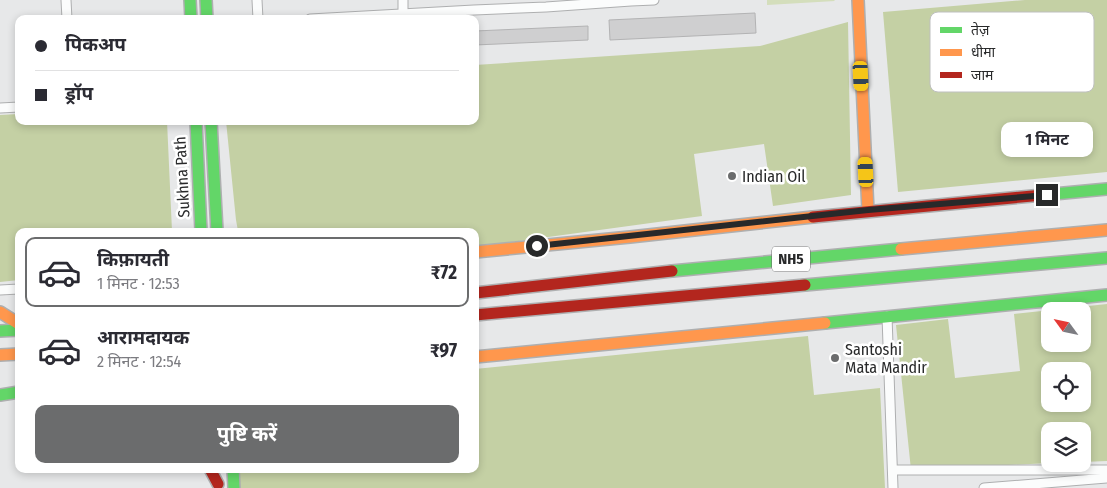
<!DOCTYPE html>
<html lang="hi">
<meta charset="utf-8">
<style>
:root{--surface:#fff;--page:#f2f2f3;--text:#2b2b33;--muted:#7c7c81;--line:#e1e1e2;--accent:#6b6c6d}
body{margin:0;font-family:"Fira Sans Condensed","Noto Sans Devanagari",sans-serif;background:var(--page);color:var(--text);height:100vh;display:flex;flex-direction:column;font-size:19px;white-space:nowrap}
*{box-sizing:border-box;margin:0}
p{font-size:16px;color:var(--muted)}
.icon{flex:none;width:28px;height:28px;fill:none;stroke:currentColor;stroke-width:2;stroke-linecap:round;stroke-linejoin:round}
.map{position:relative;flex:1;overflow:hidden}
.details{position:absolute;left:15px;top:228px;width:464px;height:245px;display:flex;flex-direction:column;background:var(--surface);border-radius:10px;box-shadow:0 2px 8px #0003}
.details>*{flex:none}
.guide{position:absolute;left:15px;top:15px;width:464px;height:110px;border-radius:10px;box-shadow:0 2px 8px #0003;display:grid;align-content:center;height:110px;padding:0 20px;background:var(--surface)}
.needle{width:32px;rotate:303deg}
.buttons{position:absolute;left:1041px;top:302px;display:grid;gap:10px}
.buttons a{display:grid;place-items:center;width:50px;height:50px;border-radius:10px;background:var(--surface);box-shadow:0 2px 8px #0003;font-size:25px}
.end{position:absolute;width:22px;height:22px;margin:-11px;border:6px solid #28292a;background:#fff;box-shadow:0 0 0 2px #fff}
.from{border-radius:50%}
.bubble{position:absolute;height:35px;border-radius:10px;background:var(--surface);box-shadow:0 2px 8px #0003;font-size:16px;font-weight:700;line-height:35px;text-align:center}
.car{position:absolute;width:15px;height:30px;margin:-15px -8px;border-radius:6px;box-shadow:0 0 4px 1px #0007;background:linear-gradient(#f5c518 24%,#345 0 40%,#f5c518 0 76%,#345 0 86%,#f5c518 0)}
.guide b{display:flex;align-items:center;gap:18px;height:48px;font-size:19px}
.guide b+b{border-top:1px solid var(--line)}
.guide i{width:12px;height:12px;background:var(--text)}
ul{padding:9px 0 0;list-style:none}
li{display:flex;align-items:center;gap:15px;height:70px;margin:0 10px 8px;padding:0 10px;border:2px solid transparent;border-radius:10px}
li div{flex:1}
li b{display:block;font-size:19px}
li em{font-style:normal;font-weight:700}
li.on{border-color:var(--accent)}
li>.icon{width:45px;height:45px;stroke-width:1.5}
.primary-button{display:flex;gap:10px;margin-top:auto;padding:10px 20px}
.primary-button a{flex:1;height:58px;border-radius:10px;background:var(--accent);color:#fff;font-size:20px;font-weight:700;line-height:58px;text-align:center}
.map>svg:first-child{display:block}
.green{fill:#d4debc}
.forest{fill:#c4d0a4;fill-rule:evenodd}
.building{fill:#cfcfd0;stroke:#b3b3b4}
.lines{fill:none;stroke-linecap:round;stroke-linejoin:round}
.street-casing{stroke:#aeafb0;stroke-width:11}
.fast-casing{stroke:#aeafb0;stroke-width:14}
.slow-casing{stroke:#aeafb0;stroke-width:14}
.jam-casing{stroke:#aeafb0;stroke-width:14}
.street{stroke:#fbfcfc;stroke-width:9}
.fast{stroke:#63d668;stroke-width:11}
.slow{stroke:#ff974d;stroke-width:11}
.jam{stroke:#b3261e;stroke-width:11}
.route{stroke:#28292a;stroke-width:6}
.poi-dot{fill:#6b6c6d;stroke:#fff;stroke-width:2}
.labels{text-anchor:middle;dominant-baseline:central;stroke-width:5;stroke-linejoin:round;paint-order:stroke}
.shield{fill:#fff;stroke:#68696a;stroke-width:1}
.shield-label{font-size:15px;font-weight:bold;fill:#28292a}
.poi-label{font-size:16px;fill:#28292a;stroke:#fff;text-anchor:start}
.street-label{font-size:16px;fill:#28292a;stroke:#fff}
.key{fill:#fff;stroke:#bebfbf;stroke-width:1}
.key-label{font-size:14px;fill:#28292a}
</style>
<div class="map">
<svg width="1107" height="488" viewBox="0 0 1107 488">
<rect width="100%" height="100%" fill="#e7e8e9"/>
<path class="green" d="M767 0H834L835 1 767 5Z"/>
<g class="forest">
<path d="M1025 0H1107V172L898 192 883 12Z"/>
<path d="M848 22 851 195 773 206 764 144 694 154 702 216 475 247V231H238L236 220 226 121H475V65L760 46Z"/>
<path d="M19 114V121H167L172 231H19V280L0 282V115Z"/>
<path d="M1107 304V461L1083 462 1082 431H1050V463L911 470 896 325 948 319 955 378 1020 371 1014 314ZM1050 311H1082V344H1050ZM1050 371H1082V404H1050Z"/>
<path d="M808 336 814 395 880 388 885 488H239L238 469H475V369Z"/>
</g>
<g class="building">
<path d="M755 13 756 33 610 40 609 20Z"/>
<path d="M588 26V40L475 45V31Z"/>
</g>
<g class="lines">
<defs>
<g id="street">
<path d="M66 0 67 19"/>
<path d="M257 0 258 19"/>
<path d="M403 0V14"/>
<path d="M310 19 474 10 546 7 631 1 654 0"/>
<path d="M0 108 19 107"/>
<path d="M0 290 19 289"/>
<path d="M887 316 893 488"/>
<path d="M893 470H1107"/>
<path d="M984 488 1107 478"/>
</g>
<g id="fast">
<path d="M190 0 191 19"/>
<path d="M206 0 207 19"/>
<path d="M196 121 201 231"/>
<path d="M211 121 217 231"/>
<path d="M1043 195 1107 189"/>
<path d="M672 271 901 249"/>
<path d="M805 285 1107 258"/>
<path d="M825 323 1107 295"/>
<path d="M0 331 19 330"/>
<path d="M0 395 19 392"/>
<path d="M233 469 234 488"/>
</g>
<g id="slow">
<path d="M858 0 868 211"/>
<path d="M901 249 1107 230"/>
<path d="M475 252 630 237 813 217"/>
<path d="M0 312 19 324"/>
<path d="M0 355 19 354"/>
<path d="M475 357 825 323"/>
</g>
<g id="jam">
<path d="M813 217 1043 195"/>
<path d="M475 293 672 271"/>
<path d="M475 315 805 285"/>
<path d="M210 469 218 484"/>
</g>
</defs>
<use href="#street" class="street-casing"/>
<use href="#fast" class="fast-casing"/>
<use href="#slow" class="slow-casing"/>
<use href="#jam" class="jam-casing"/>
<use href="#street" class="street"/>
<use href="#fast" class="fast"/>
<use href="#slow" class="slow"/>
<use href="#jam" class="jam"/>
</g>
<g class="lines">
<path class="route" d="M537 246 868 210 1047 195"/>
</g>
<g class="poi-dot">
<circle cx="732" cy="176" r="5"/>
<circle cx="835" cy="358" r="5"/>
</g>
<g class="labels">
<rect class="shield" x="772" y="246.5" width="38" height="25" rx="4"/>
<g class="shield-label">
<text x="791" y="259">NH5</text>
</g>
<g class="poi-label">
<text x="742" y="176">Indian Oil</text>
<text x="845" y="349">Santoshi<tspan x="845" dy="18">Mata Mandir</tspan></text>
</g>
<g class="street-label">
<text transform="translate(182 177) rotate(-93)">Sukhna Path</text>
</g>
</g>
<rect x="930" y="12" width="164" height="80" rx="8" class="key"/>
<rect x="940" y="27" width="22" height="6" fill="#63d668"/>
<rect x="940" y="49" width="22" height="7" fill="#ff974d"/>
<rect x="940" y="72" width="22" height="6" fill="#b3261e"/>
<g class="key-label">
<text x="971" y="35">तेज़</text>
<text x="971" y="57">धीमा</text>
<text x="971" y="80">जाम</text>
</g>
</svg>
<div class="buttons">
<a><svg class="needle" viewBox="-14 -14 28 28"><path d="M0-13l5 13h-10z" fill="#e53935"/><path d="M0 13l5-13h-10z" fill="#7c7c81"/></svg></a>
<a><svg class="icon" aria-label="locate" viewBox="0 0 24 24"><circle cx="12" cy="12" r="6"/><path d="M12 2v4M12 18v4M2 12h4M18 12h4"/></svg></a>
<a><svg class="icon" aria-label="layers" viewBox="0 0 24 24"><path d="M12 4l9 5-9 5-9-5zM3 14l9 5 9-5"/></svg></a>
</div>
<i class="end from" style="left:537px;top:246px"></i>
<i class="end" style="left:1047px;top:195px"></i>
<div class="bubble" style="left:1001px;top:122px;width:92px">1 मिनट</div>
<i class="car" style="left:861px;top:76px;rotate:177deg"></i>
<i class="car" style="left:866px;top:172px;rotate:357deg"></i>
<div class="guide">
<b><i class="from"></i>पिकअप</b>
<b><i></i>ड्रॉप</b>
</div>
<section class="details">
<ul>
<li class="on"><svg class="icon" aria-label="car" viewBox="0 0 24 24"><path d="M5 17H2v-5l4-1 3-4h7l3 4 3 1v5h-3M9 17h6M6 11h13"/><circle cx="7" cy="17" r="2"/><circle cx="17" cy="17" r="2"/></svg><div><b>किफ़ायती</b><p>1 मिनट · 12:53</p></div><em>₹72</em></li>
<li><svg class="icon" aria-label="car" viewBox="0 0 24 24"><path d="M5 17H2v-5l4-1 3-4h7l3 4 3 1v5h-3M9 17h6M6 11h13"/><circle cx="7" cy="17" r="2"/><circle cx="17" cy="17" r="2"/></svg><div><b>आरामदायक</b><p>2 मिनट · 12:54</p></div><em>₹97</em></li>
</ul>
<div class="primary-button"><a>पुष्टि करें</a></div>
</section>
</div>
